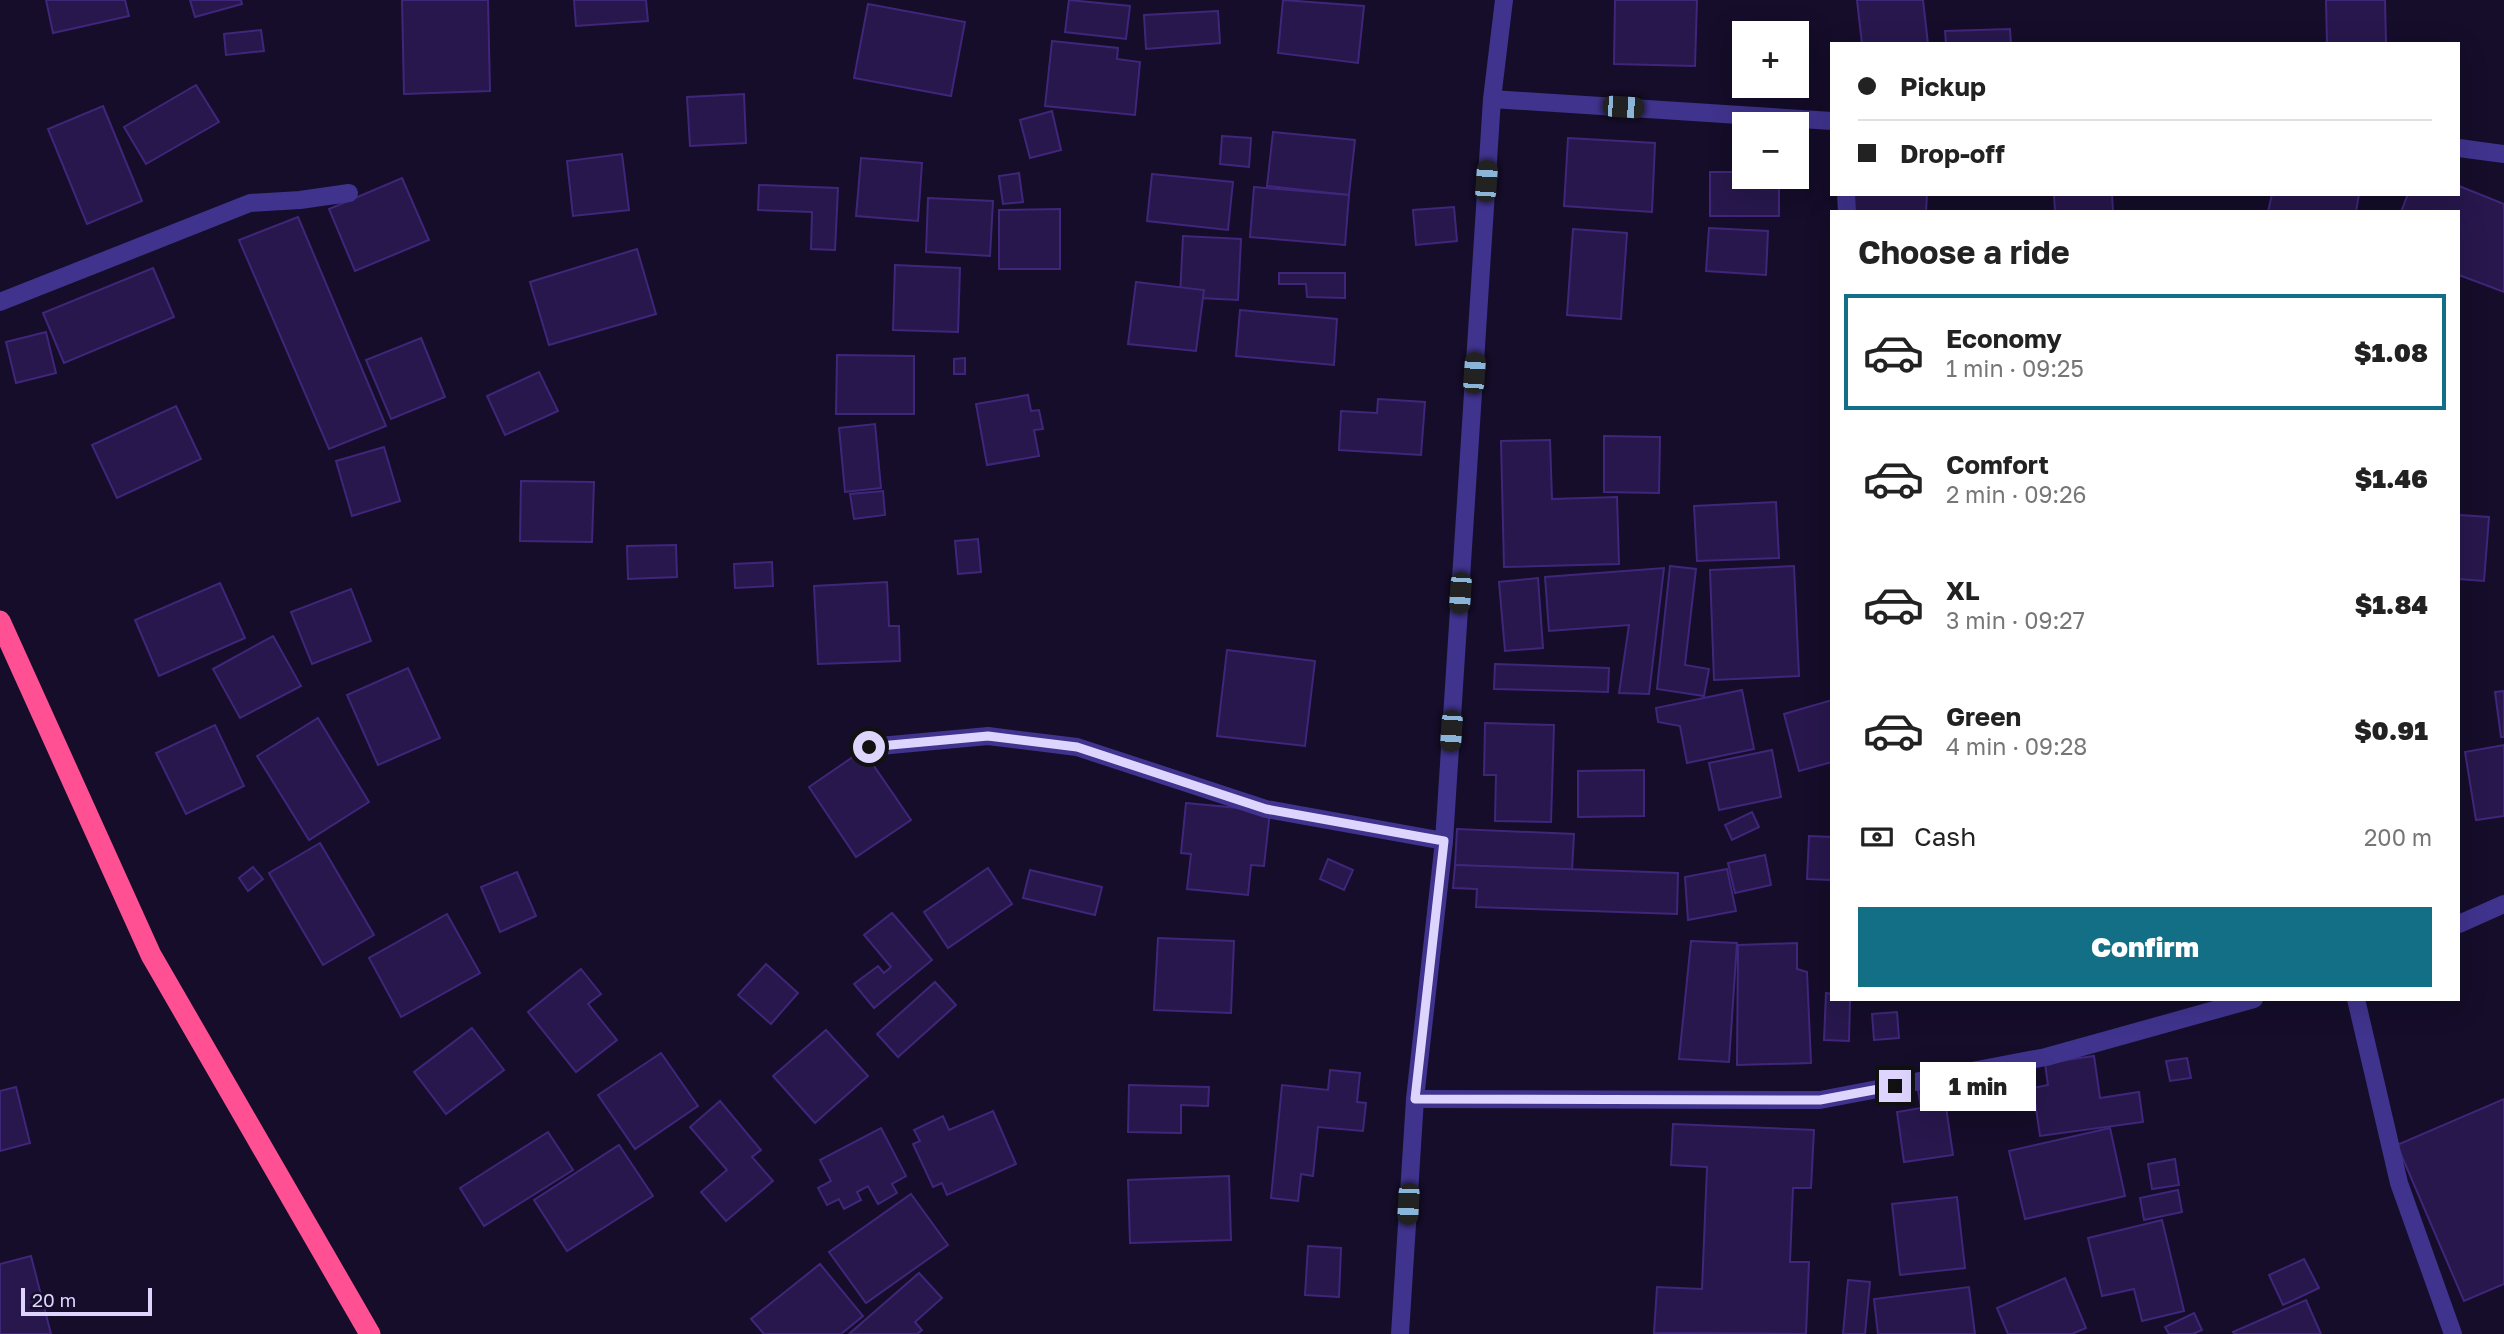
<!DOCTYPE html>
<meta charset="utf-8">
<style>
:root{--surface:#fff;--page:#f2f2f2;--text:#222;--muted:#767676;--line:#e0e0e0;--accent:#136f85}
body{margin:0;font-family:"Golos Text",sans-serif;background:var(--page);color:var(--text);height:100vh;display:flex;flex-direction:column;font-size:26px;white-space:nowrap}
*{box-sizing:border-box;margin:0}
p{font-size:23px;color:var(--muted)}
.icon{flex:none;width:38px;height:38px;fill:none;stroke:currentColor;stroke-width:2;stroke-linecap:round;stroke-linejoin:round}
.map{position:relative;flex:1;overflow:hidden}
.drawer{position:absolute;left:1830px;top:210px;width:630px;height:791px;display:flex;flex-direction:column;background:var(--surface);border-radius:0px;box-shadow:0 7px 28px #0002}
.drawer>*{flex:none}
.hud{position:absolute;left:1830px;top:42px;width:630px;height:154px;border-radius:0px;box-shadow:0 7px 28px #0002;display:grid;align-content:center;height:154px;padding:0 28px;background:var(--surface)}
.fabs{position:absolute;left:1732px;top:21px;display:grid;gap:14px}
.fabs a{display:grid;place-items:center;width:77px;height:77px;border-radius:0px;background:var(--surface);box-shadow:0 7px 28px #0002;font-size:35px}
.scale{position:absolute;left:21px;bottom:18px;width:131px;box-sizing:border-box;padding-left:7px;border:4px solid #ded5ff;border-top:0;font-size:19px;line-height:24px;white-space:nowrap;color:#ded5ff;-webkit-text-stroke:5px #150d29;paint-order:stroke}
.end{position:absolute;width:32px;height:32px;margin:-16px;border:9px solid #ded5ff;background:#111;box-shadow:0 0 0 4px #111}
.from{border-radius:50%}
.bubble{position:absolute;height:49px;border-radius:0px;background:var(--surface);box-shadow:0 7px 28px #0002;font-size:23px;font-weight:800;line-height:49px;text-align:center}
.car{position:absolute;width:21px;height:42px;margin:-21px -10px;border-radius:9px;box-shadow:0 0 5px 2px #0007;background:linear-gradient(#222 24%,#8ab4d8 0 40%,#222 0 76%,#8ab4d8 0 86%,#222 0)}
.hud b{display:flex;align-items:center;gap:24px;height:66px;font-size:26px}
.hud b+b{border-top:2px solid var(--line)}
.hud i{width:18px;height:18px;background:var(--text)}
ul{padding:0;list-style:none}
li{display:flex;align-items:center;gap:21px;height:116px;margin:0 14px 10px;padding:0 14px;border:4px solid transparent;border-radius:0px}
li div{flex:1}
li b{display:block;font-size:26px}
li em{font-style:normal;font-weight:800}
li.selected{border-color:var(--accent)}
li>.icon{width:63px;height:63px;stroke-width:1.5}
h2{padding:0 28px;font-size:32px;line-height:84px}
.pay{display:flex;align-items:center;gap:18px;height:77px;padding:0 28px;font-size:26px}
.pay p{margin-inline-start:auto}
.primary-button{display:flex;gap:14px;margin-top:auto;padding:14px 28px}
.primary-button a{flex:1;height:80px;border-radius:0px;background:var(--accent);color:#fff;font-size:28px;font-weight:800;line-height:80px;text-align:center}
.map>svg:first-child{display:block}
.building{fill:#27174c;stroke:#3f267b;stroke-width:2}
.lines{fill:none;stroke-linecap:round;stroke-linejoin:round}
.street{stroke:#3f338d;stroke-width:18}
.highway{stroke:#ff5093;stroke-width:21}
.route{stroke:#ded5ff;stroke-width:9}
</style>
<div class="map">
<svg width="2504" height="1334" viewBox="0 0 2504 1334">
<rect width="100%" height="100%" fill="#150d29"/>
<g class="building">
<path d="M46 0H125L129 16 53 33Z"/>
<path d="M190 0H241L242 4 195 17Z"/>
<path d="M402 0H488L490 91 404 94Z"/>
<path d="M574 0H646L648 21 576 26Z"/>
<path d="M1069 0 1130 6 1126 39 1065 32Z"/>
<path d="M1283 0 1364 6 1358 63 1278 53Z"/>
<path d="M1615 0H1697L1695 66 1614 64Z"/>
<path d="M1857 0H1923L1928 44H1862Z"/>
<path d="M2326 0H2385L2386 44H2327Z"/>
<path d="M868 4 965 22 951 96 854 78Z"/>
<path d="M1218 11 1220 43 1146 49 1144 15Z"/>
<path d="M2010 29 2011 44H1946L1945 31Z"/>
<path d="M261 30 264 51 226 55 224 34Z"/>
<path d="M1052 41 1118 48 1117 59 1140 62 1135 115 1045 106Z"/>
<path d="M196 85 219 122 146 164 124 127Z"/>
<path d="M744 94 746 143 690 146 687 97Z"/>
<path d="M103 106 142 201 87 224 48 129Z"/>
<path d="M1052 111 1061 150 1030 158 1020 120Z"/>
<path d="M1273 132 1355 140 1349 195 1267 186Z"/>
<path d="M1222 136 1251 138 1249 167 1220 164Z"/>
<path d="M1568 138 1655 143 1652 212 1564 206Z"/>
<path d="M622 154 629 210 573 216 567 161Z"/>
<path d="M861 158 922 163 918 221 856 216Z"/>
<path d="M1710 172H1745V177H1779V216H1710Z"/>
<path d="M1019 173 1023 202 1003 204 999 176Z"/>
<path d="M1152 174 1233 182 1228 230 1147 221Z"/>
<path d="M402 178 429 240 355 271 329 209Z"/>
<path d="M759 185 838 188 835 250 811 249 812 212 758 210Z"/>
<path d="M2459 186 2504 204V292L2459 275V212H2401L2408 194H2459Z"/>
<path d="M1254 187 1349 195 1345 245 1250 237Z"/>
<path d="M1853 194H1927L1926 212H1853Z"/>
<path d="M2054 194H2112L2113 212H2055Z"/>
<path d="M2272 194H2359L2356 212H2268Z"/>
<path d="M928 198 993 201 990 256 926 252Z"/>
<path d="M1454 207 1457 241 1416 245 1413 210Z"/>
<path d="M1060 209V269H999V210Z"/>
<path d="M298 217 386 426 329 449 239 240Z"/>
<path d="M1709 228 1768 231 1766 275 1706 271Z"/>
<path d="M1573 229 1627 233 1621 319 1567 315Z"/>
<path d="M1183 236 1241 239 1238 300 1180 297Z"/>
<path d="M637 249 656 314 549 345 530 282Z"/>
<path d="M895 265 960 268 958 332 893 330Z"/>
<path d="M153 268 174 317 64 363 43 313Z"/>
<path d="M1279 273H1345V298L1307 297 1306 284H1279Z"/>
<path d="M1136 282 1204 290 1196 351 1128 344Z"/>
<path d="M1240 310 1337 319 1334 365 1236 356Z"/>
<path d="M46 332 56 373 16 383 6 342Z"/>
<path d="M421 338 445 397 391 419 366 360Z"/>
<path d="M837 355 914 356V414H836Z"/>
<path d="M965 358V374H954V359Z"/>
<path d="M539 372 558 411 505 435 487 396Z"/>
<path d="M1028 395 1031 411 1039 410 1043 429 1034 430 1039 456 987 465 976 404Z"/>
<path d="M1378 399 1425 402 1421 455 1339 450 1341 411 1377 413Z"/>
<path d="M176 406 201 459 117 498 92 445Z"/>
<path d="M875 424 881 488 845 492 839 428Z"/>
<path d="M1604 436 1660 437 1659 493 1604 492Z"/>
<path d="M1550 440 1552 499 1617 497 1619 564 1504 567 1501 441Z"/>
<path d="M384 447 400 501 352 516 336 461Z"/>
<path d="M521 481 594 482 592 542 520 541Z"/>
<path d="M883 491 885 515 854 519 850 494Z"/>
<path d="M1776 502 1779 558 1697 561 1694 506Z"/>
<path d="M2459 515 2489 517 2484 581 2459 579Z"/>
<path d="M978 539 981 572 958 574 955 541Z"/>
<path d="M676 545 677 577 628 579 627 546Z"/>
<path d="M772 562 773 586 735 588 734 564Z"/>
<path d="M1670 566 1696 569 1685 665 1709 669 1704 696 1657 689Z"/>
<path d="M1794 566 1799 676 1714 680 1710 570Z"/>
<path d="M1664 568 1649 694 1619 693 1629 625 1549 631 1545 577Z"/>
<path d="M1538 578 1543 648 1505 651 1499 582Z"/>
<path d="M887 582 889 626H899L900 661 818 664 814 586Z"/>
<path d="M220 583 245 638 159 676 135 620Z"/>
<path d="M351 589 371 641 312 664 291 612Z"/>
<path d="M273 636 301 686 240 718 213 669Z"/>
<path d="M1227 650 1315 661 1305 746 1217 736Z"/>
<path d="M1495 664 1609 668 1608 692 1494 689Z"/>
<path d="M408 668 440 738 378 765 347 695Z"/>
<path d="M1742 690 1754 749 1687 763 1680 726 1658 722 1656 708Z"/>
<path d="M2504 691V737H2501L2495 692Z"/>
<path d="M1832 700V762L1799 771 1784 714Z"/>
<path d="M318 718 369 802 309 840 257 756Z"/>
<path d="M1485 723 1554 725 1551 822 1495 821 1496 775H1484Z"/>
<path d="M215 725 244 786 186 814 156 753Z"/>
<path d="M2504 745V816L2476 820 2465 752Z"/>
<path d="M863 750 911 820 856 857 809 787Z"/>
<path d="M1772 750 1781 797 1719 810 1709 763Z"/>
<path d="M1644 770V816L1578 817V771Z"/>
<path d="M1186 803 1270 811 1264 866 1251 865 1248 895 1187 889 1191 854 1181 853Z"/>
<path d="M1752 812 1759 827 1732 840 1725 825Z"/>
<path d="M1457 829 1574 834 1572 871 1455 865Z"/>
<path d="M1809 836 1832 837 1831 880 1807 879Z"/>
<path d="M320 843 374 935 323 965 269 873Z"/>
<path d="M1765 855 1771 885 1735 893 1728 863Z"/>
<path d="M1328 859 1353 870 1344 890 1320 879Z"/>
<path d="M1455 865 1678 873 1677 914 1476 907 1477 889 1453 888Z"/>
<path d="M253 867 263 879 248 891 239 878Z"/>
<path d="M988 868 1012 904 948 948 924 912Z"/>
<path d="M1727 869 1736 911 1688 920 1685 877Z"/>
<path d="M1030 870 1102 887 1095 915 1023 898Z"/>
<path d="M517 872 536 916 500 932 481 887Z"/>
<path d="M892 913 932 960 874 1008 854 984 878 966 884 973 891 967 864 935Z"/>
<path d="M447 914 480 973 401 1017 369 958Z"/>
<path d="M1158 938 1234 941 1231 1013 1154 1010Z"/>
<path d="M1691 941 1737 943 1729 1062 1679 1059Z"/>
<path d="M1797 943V969L1807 972 1811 1063 1737 1065 1738 945Z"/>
<path d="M766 964 798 993 771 1024 738 995Z"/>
<path d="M581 969 601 994 588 1004 617 1040 576 1072 528 1012Z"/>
<path d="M935 982 956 1005 898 1057 877 1034Z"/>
<path d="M1826 993 1832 994V999H1850L1849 1041 1824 1040Z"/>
<path d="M1897 1012 1899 1038 1874 1040 1872 1014Z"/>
<path d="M472 1028 504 1070 446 1114 414 1072Z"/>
<path d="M826 1030 868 1076 815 1123 773 1076Z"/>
<path d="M661 1053 698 1106 635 1149 598 1095Z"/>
<path d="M2094 1056 2100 1098 2139 1092 2143 1122 2040 1136 2033 1088 2048 1085 2045 1063Z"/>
<path d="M2187 1058 2191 1078 2170 1081 2166 1061Z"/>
<path d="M1330 1070 1360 1073 1357 1102 1366 1103 1363 1131 1318 1127 1313 1176 1301 1174 1298 1201 1271 1198 1282 1085 1328 1090Z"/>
<path d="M1129 1085 1209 1087 1208 1106 1181 1105V1133L1128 1132Z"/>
<path d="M1943 1086 1953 1155 1904 1162 1897 1112 1921 1108 1918 1090Z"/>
<path d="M16 1087 30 1143 0 1151V1091Z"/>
<path d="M2504 1099V1284L2464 1301 2397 1145Z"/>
<path d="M720 1101 761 1150 752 1157 773 1181 726 1221 701 1192 727 1170 690 1127Z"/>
<path d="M993 1111 1016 1164 947 1195 942 1183 933 1187 913 1144 920 1141 914 1130 943 1116 949 1130Z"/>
<path d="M1673 1124 1814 1130 1811 1188H1793L1790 1262H1809L1806 1334 1654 1333 1657 1287 1702 1289 1707 1167 1671 1165Z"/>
<path d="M881 1128 906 1176 892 1184 897 1193 878 1204 868 1186 857 1192 861 1200 844 1209 839 1199 827 1205 818 1188 831 1181 820 1160Z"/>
<path d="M2110 1128 2125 1196 2025 1219 2009 1151Z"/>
<path d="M548 1132 573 1170 484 1226 460 1188Z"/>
<path d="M619 1145 653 1196 567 1251 534 1200Z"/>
<path d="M2175 1159 2179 1185 2152 1189 2148 1164Z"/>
<path d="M1229 1176 1231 1240 1130 1243 1128 1180Z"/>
<path d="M2178 1190 2182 1212 2144 1220 2140 1198Z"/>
<path d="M911 1194 948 1245 866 1303 829 1252Z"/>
<path d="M1957 1197 1965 1268 1900 1275 1892 1204Z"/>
<path d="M2162 1220 2184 1311 2142 1321 2134 1289 2102 1296 2088 1238Z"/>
<path d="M1308 1246 1341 1248 1339 1297 1305 1295Z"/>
<path d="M31 1256 51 1334H0V1264Z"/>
<path d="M2304 1259 2319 1288 2283 1305 2269 1275Z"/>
<path d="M820 1264 863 1316 841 1334H764L751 1319Z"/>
<path d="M919 1273 942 1298 915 1322 922 1330 917 1334H849Z"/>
<path d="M2065 1278 2086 1328 2072 1334H2008L1997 1308Z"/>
<path d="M1848 1280 1870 1282 1865 1334H1843Z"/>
<path d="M1969 1287 1975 1334H1878L1874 1299Z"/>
<path d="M2306 1300 2321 1334H2234L2233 1332Z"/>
<path d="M2194 1313 2202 1330 2193 1334H2169L2165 1327Z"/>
</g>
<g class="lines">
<g class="street">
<path d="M1492 99 1832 121"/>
<path d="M2459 148 2504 154"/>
<path d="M1846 194 1847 212"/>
<path d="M0 302 250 203 300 200 349 193"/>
<path d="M869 747 988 736 1077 747 1266 809 1444 841"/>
<path d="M2459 924 2504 904"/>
<path d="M2356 999 2399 1183 2453 1334"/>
<path d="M1415 1099 1820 1100 2046 1057 2254 999"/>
<path d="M1400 1334 1415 1099 1444 841 1492 99 1504 0"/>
</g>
<path class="highway" d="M0 621 151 955 370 1334"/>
</g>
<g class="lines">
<path class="route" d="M869 747 988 736 1077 747 1266 809 1444 841 1415 1099 1820 1100 1895 1086"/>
</g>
</svg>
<div class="fabs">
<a>+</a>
<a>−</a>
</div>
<div class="scale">20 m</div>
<i class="end from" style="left:869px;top:747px"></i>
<i class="end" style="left:1895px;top:1086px"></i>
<div class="bubble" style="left:1920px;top:1062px;width:116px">1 min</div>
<i class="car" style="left:1623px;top:107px;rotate:94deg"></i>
<i class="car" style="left:1486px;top:181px;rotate:4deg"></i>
<i class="car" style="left:1474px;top:373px;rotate:4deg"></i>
<i class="car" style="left:1460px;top:593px;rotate:184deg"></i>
<i class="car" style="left:1451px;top:731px;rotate:184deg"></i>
<i class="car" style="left:1408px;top:1204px;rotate:183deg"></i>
<div class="hud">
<b><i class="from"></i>Pickup</b>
<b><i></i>Drop-off</b>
</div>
<section class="drawer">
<h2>Choose a ride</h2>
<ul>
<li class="selected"><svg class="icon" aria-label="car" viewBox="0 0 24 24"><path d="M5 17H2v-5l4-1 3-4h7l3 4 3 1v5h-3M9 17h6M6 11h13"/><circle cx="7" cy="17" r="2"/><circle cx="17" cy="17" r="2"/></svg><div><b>Economy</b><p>1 min · 09:25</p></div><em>$1.08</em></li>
<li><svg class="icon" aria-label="car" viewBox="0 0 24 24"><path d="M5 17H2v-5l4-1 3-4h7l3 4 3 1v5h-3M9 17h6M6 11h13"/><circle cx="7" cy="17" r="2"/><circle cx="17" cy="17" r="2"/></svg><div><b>Comfort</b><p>2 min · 09:26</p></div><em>$1.46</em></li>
<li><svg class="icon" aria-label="car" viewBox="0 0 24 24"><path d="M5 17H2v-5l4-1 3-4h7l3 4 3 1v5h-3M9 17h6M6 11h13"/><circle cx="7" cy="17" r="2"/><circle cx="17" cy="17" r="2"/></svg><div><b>XL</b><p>3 min · 09:27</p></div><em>$1.84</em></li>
<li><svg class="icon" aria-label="car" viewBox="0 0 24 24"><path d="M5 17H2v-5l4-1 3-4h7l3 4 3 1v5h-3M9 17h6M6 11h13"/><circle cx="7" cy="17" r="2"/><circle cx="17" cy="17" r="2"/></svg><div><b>Green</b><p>4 min · 09:28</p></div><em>$0.91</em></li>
</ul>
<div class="pay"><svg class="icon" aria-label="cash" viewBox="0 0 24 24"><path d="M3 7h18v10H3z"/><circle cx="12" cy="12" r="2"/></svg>Cash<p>200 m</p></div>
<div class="primary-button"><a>Confirm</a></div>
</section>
</div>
